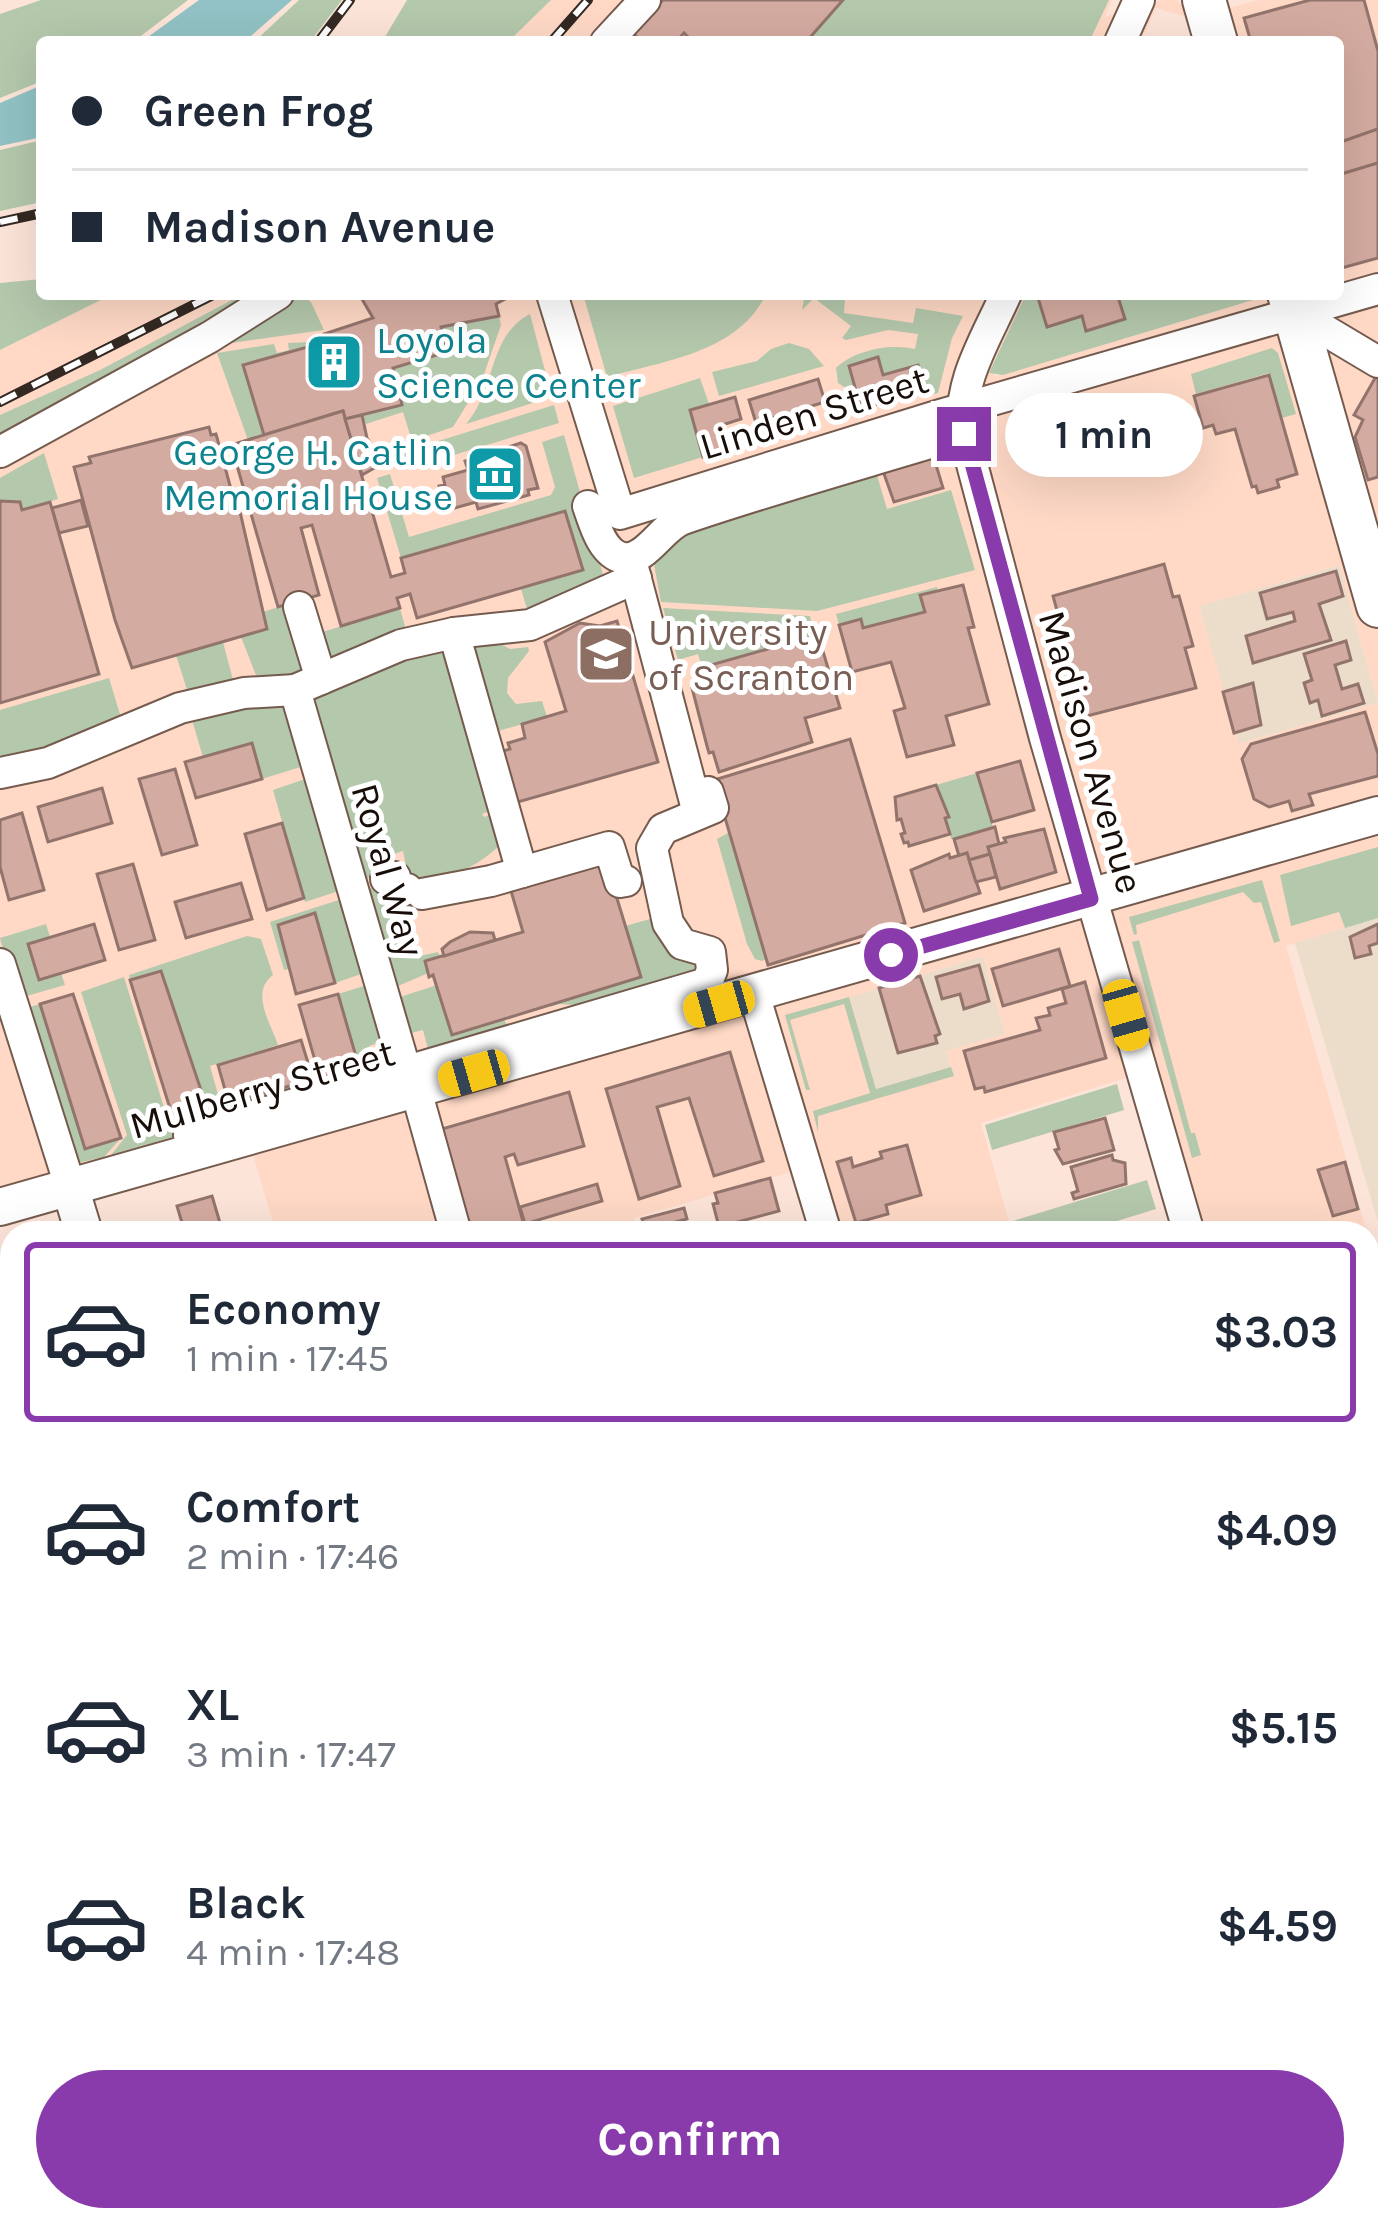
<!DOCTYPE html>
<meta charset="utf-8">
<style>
:root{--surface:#fff;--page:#f6f6f7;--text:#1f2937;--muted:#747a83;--line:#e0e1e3;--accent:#893aab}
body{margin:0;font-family:Karla,sans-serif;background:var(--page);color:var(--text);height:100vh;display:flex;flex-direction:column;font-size:45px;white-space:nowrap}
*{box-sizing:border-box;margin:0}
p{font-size:39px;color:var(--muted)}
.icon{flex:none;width:66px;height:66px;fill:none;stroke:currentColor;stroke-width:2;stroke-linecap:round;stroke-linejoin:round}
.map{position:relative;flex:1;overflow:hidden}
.sheet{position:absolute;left:0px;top:1221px;width:1380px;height:1011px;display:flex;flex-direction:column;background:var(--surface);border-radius:36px 36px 0 0;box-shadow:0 12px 48px #0002}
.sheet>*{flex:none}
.hud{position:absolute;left:36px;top:36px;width:1308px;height:264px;border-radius:12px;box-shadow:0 12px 48px #0002;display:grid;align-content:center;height:264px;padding:0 36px;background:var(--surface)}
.end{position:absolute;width:54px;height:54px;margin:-27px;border:15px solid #893aab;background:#fff;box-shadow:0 0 0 6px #fff}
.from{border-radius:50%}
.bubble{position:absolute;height:84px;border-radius:42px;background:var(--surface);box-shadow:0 12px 48px #0002;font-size:39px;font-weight:700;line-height:84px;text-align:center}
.car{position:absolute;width:36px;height:72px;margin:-36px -18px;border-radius:15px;box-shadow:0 0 9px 3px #0007;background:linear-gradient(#f5c518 24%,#345 0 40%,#f5c518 0 76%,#345 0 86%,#f5c518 0)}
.hud b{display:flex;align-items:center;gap:42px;height:114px;font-size:45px}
.hud b+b{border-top:3px solid var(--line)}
.hud i{width:30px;height:30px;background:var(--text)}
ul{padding:21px 0 0;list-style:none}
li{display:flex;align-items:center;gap:36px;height:180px;margin:0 24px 18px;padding:0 12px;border:6px solid transparent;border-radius:12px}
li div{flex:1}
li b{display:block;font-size:45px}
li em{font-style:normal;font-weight:700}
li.active{border-color:var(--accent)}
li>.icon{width:108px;height:108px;stroke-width:1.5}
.cta{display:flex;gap:24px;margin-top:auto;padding:24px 36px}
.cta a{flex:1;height:138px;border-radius:72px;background:var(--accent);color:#fff;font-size:48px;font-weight:700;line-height:138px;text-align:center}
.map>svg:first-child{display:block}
.commercial{fill:#ecddca}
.built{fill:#ffd9c6;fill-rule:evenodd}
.green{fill:#b4c8ac}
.water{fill:#92c2c5}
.building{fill:#d4aba0;stroke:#92746c;stroke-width:3}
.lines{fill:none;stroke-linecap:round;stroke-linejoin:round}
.minor-casing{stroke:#755b4e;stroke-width:34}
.major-casing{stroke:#755b4e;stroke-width:40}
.highway-casing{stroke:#755b4e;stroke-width:46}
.minor{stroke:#fff;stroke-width:30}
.major{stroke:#fff;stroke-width:36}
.highway{stroke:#fff;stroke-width:42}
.rail-casing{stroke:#342822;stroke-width:10}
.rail{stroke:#fff;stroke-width:6;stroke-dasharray:18;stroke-linecap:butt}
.route{stroke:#893aab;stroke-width:15}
.labels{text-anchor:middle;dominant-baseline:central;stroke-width:10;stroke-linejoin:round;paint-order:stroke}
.culture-label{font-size:39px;fill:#0d838f;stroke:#fff;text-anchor:start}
.street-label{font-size:39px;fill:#180e09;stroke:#fff}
.education-label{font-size:39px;fill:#785e54;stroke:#fff;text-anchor:start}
</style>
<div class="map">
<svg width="1378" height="2231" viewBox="0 0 1378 2231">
<rect width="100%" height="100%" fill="#fce4d8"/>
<g class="commercial">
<path d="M1339 565 1378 703 1238 744 1199 606Z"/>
<path d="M1378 917V1222L1295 943Z"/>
<path d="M983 956 1005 1034 951 1067 876 1089 849 997Z"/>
</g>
<g class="built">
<path d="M551 0H1112L1105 17 1161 0H1177L1198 17 1257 0H1378V702L1339 565 1199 606 1239 744 1378 703V917L1286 946 1367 1233H1184L1139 1074 981 1123 1009 1222 975 1233H843L822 1163 634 1218 637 1233H276L244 1124 0 1194V441L258 294H1026L990 372 996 376 1262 294H1338V42H1194L1187 17 1156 8 1141 42H508ZM983 956 1005 1034 946 1051 950 1067 876 1089 850 997Z"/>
<path d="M113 294H243L100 370 0 415V350Z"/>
</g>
<g class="green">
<path d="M41 0H188L133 42H42V81L0 98V14Z"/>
<path d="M299 0H342L310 42H254Z"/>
<path d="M407 0H551L508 42H382Z"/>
<path d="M843 0H1109L1089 42H806Z"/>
<path d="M42 140V202L0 211V150Z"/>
<path d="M42 279V294H113L0 350V283Z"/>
<path d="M243 294H258L0 441V415L100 370Z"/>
<path d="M583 294H766C738 353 663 361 607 377Z"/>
<path d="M805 294 845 298 844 313 913 323 916 308 963 316 952 338 938 393 927 396 917 366 883 375 877 357 849 366 857 395 838 383 836 368C854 350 891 343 915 349L918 334 888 330 846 340 842 338 851 326 814 298 802 310Z"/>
<path d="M1026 294H1262L1263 297 1003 375 989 373Z"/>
<path d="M301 295 311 302 324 330 224 344Z"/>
<path d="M530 314 552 397 466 424C497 388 487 337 530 314Z"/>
<path d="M499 316 501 325 482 380 453 427 412 441 403 412 366 424 362 416 401 405 393 368 446 352 441 327Z"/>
<path d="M310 342 311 346 243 365 264 435 248 440 217 353 274 344 277 353 289 350 288 343Z"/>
<path d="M789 343 809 349 824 366 719 396 712 372 757 361 771 349Z"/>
<path d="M1272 348 1278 353 1296 414 1282 418 1269 373 1196 394 1191 374Z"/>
<path d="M700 378 709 404 690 411 703 457 634 478 613 406Z"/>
<path d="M554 405 559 423 408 469 403 452Z"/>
<path d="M564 435 604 578 528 612 521 589 582 570 564 511 401 558 377 478 390 474 409 537 551 495 555 487 542 442Z"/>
<path d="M44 453 58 499 22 510 20 502 0 501V478Z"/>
<path d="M874 465 887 509 951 490 975 570 817 611 661 602 653 559 670 534Z"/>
<path d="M937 587 938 592 920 595 925 612 863 628 860 620 839 625 836 614Z"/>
<path d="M290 603 311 673 259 683 241 637 267 629 263 612Z"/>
<path d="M400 608 406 630 326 668 316 634Z"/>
<path d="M663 608 810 616 814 636 702 667 698 654 678 660Z"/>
<path d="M495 641 510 649 528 647 529 651 508 678 507 693 516 704 542 701 547 717 491 733 468 646Z"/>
<path d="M223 642 233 680 189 696 176 655Z"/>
<path d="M446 643 495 809 482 814 484 817 496 813 502 843C477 868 445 883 408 876L403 851 377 860 380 874 364 879 309 696Z"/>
<path d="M109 678 122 721 0 765V710Z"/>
<path d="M287 703 307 765 262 779 251 743 203 757 191 717 247 704Z"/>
<path d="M977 773 993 827 951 839 945 818 949 816 936 785Z"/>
<path d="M311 777 342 890 305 902 273 790Z"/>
<path d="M728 833 766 959 762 961 755 959 747 944 717 839Z"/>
<path d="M1378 847V918L1345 928 1339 912 1291 926 1280 875Z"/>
<path d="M1262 880 1280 941 1274 943 1261 902 1254 903 1243 892 1136 925 1137 934 1134 935 1129 917Z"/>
<path d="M384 886 389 904 403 900 417 910 409 921 420 956 438 952 440 957 426 974 391 989 368 889Z"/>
<path d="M345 898 367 972 335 983 315 914 278 926 289 969 284 970 270 922Z"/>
<path d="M657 917 708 968 589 1006 560 1004 549 1007 625 926Z"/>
<path d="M46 924 50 937 28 944 38 979 61 973 65 985 16 999 0 938Z"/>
<path d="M247 936 261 939 273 975C250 992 270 1022 278 1045L210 1066 219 1098 205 1102 162 971 130 980 129 975Z"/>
<path d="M1139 940 1191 1133H1195L1201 1155 1192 1158 1132 942Z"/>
<path d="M124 977 173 1137 111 1155 127 1135 81 992Z"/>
<path d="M370 984 387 1040 369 1046 378 1076 233 1119 229 1104 312 1080 311 1073 359 1067 338 994Z"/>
<path d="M437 985 504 1019 508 1028 431 1060 423 1030 404 1035 394 999Z"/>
<path d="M849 997 876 1089 951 1067 954 1076 818 1116V1132L813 1111 870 1093 844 1004 790 1020 810 1090H806L785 1015Z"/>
<path d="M40 1004 85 1149 121 1138 104 1157 68 1165 19 1010Z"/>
<path d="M1117 1084 1124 1110 992 1150 985 1125Z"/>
<path d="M1147 1180 1156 1209 1078 1233H1016L1013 1221Z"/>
</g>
<g class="water">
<path d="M199 0H292L244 42H141Z"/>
<path d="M42 85V137L0 146V103Z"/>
</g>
<g class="building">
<path d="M663 0H843L806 42H693L684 33 676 42H643L632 33Z"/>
<path d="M1310 0H1364L1378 51V129L1338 143V42H1251L1244 18Z"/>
<path d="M1378 129V163L1338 175V143Z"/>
<path d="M1378 163V258L1338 269V175Z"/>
<path d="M359 294H503L505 299 496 304 499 316 441 327 447 352 393 368 402 405 345 419 343 411 264 435 243 365 311 346 315 359 329 355 324 334 373 318Z"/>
<path d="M1050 294H1117L1125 319 1086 331 1082 316 1047 327 1038 298Z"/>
<path d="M878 357 883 375 918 365 925 391 861 409 849 366Z"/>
<path d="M1378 373V477L1368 480 1355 437 1363 420 1354 415Z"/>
<path d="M1269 375 1297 474 1277 480 1279 487 1258 493 1256 486 1252 487 1235 429 1216 434 1213 425 1203 428 1194 396Z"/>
<path d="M818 379 825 402 798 410 803 424 787 430 782 415 756 423 749 400Z"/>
<path d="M735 397 741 419 719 426 726 450 703 457 690 410Z"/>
<path d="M343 411 391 577 405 573 401 558 565 511 583 570 417 618 410 594 397 598 400 608 341 626 312 525 301 528 319 595 278 607 231 445Z"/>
<path d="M362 415 367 438 383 463 362 475 345 419Z"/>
<path d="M209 427 211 435 216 434 235 504 238 503 267 629 132 668 115 620 74 467 91 463 89 457Z"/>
<path d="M521 443 526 446 538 488 528 490 529 495 478 509 476 502 451 509 450 504 444 506 439 486 445 485 443 477 468 470 465 461Z"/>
<path d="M933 455 943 488 894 502 883 471Z"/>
<path d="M81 500 88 526 59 533 52 508Z"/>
<path d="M0 501 20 502 22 510 50 502 99 674 0 703Z"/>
<path d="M1164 564 1173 597 1179 596 1193 646 1185 648 1196 688 1087 716 1077 682 1065 686 1048 628 1061 625 1053 596Z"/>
<path d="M1336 571 1343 596 1319 604 1331 640 1253 663 1246 636 1295 621 1293 612 1267 619 1260 593Z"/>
<path d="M963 585 974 627 968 628 989 704 946 716 954 745 907 757 894 711 905 708 891 662 852 672 839 625 861 619 863 628 925 612 920 595Z"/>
<path d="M617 621 658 762 511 804 497 753 510 749 508 743 525 738 522 724 566 711 545 642 580 623 600 626Z"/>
<path d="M814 636 818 649 822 648 840 708 805 718 812 742 719 772 713 752 709 753 707 746 692 688 697 687 693 670Z"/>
<path d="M1346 641 1351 660 1335 665 1342 689 1358 684 1364 703 1322 716 1318 700 1310 703 1304 683 1312 680 1304 654Z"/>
<path d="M1253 683 1261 725 1234 733 1223 692Z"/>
<path d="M1365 712 1378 754V776L1309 794 1313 805 1292 811 1289 801 1269 807 1254 799 1242 759 1251 744Z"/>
<path d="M850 739 905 923 768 965 714 780Z"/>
<path d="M252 743 262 779 196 798 185 762Z"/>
<path d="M1020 761 1034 810 992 822 977 773Z"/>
<path d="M175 769 197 845 162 855 139 779Z"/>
<path d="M936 785 949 817 945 818 950 834 909 846 908 842 904 843 901 834 905 833 901 819 897 820 895 797Z"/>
<path d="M102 788 112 823 48 842 38 807Z"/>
<path d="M22 813 44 890 9 900 0 867V820Z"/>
<path d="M282 823 304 898 267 910 245 834Z"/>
<path d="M995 827 999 844 988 847 990 854 969 860 967 853 959 856 954 839Z"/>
<path d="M1044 829 1056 872 1000 889 988 847 1006 842 1004 838Z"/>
<path d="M967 853 980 893 924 911 911 870 949 854 950 858Z"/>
<path d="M990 854 996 877 976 882 969 860Z"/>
<path d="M604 856 641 977 452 1035 433 975 429 977 425 961 523 932 509 884Z"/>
<path d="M133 864 155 940 119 950 97 874Z"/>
<path d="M241 883 252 919 186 938 175 902Z"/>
<path d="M315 913 335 983 296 994 278 925Z"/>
<path d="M94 924 105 960 39 980 28 944Z"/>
<path d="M1378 924V943L1369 946 1371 954 1355 958 1350 937Z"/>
<path d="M470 932 493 933 495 940 444 956 442 949 450 942Z"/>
<path d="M1059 949 1070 986 1003 1006 992 969Z"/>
<path d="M979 965 989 1001 964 1009 960 994 942 999 936 977Z"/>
<path d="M161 971 206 1105 172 1115 130 980Z"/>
<path d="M920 976 940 1034 935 1036 937 1043 898 1053 879 988Z"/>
<path d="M1085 982 1106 1058 985 1092 984 1087 975 1089 964 1051 1040 1030 1036 1018 1050 1015 1048 1008 1066 1003 1062 989Z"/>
<path d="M73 994 121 1138 85 1149 40 1004Z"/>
<path d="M338 994 359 1067 320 1078 299 1005Z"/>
<path d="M301 1040 313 1079 229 1104 218 1065Z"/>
<path d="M730 1052 763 1161 714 1176 689 1098 657 1107 680 1186 639 1199 606 1089Z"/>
<path d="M569 1092 584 1146 518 1165 514 1154 505 1157 526 1232 471 1233 442 1129Z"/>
<path d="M1105 1118 1114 1150 1063 1164 1055 1150 1059 1149 1054 1132Z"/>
<path d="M907 1145 921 1195 886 1205 888 1214 856 1223 837 1162 851 1158 853 1167 882 1158 880 1152Z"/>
<path d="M1112 1155 1113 1160 1125 1163 1126 1184 1074 1199 1072 1193 1078 1191 1071 1167Z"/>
<path d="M1345 1162 1358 1209 1333 1216 1318 1170Z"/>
<path d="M770 1178 779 1211 719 1227 713 1204 718 1203 715 1193Z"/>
<path d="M597 1184 602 1201 525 1224 520 1207Z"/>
<path d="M212 1196 223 1233H185L177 1206Z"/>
<path d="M684 1208 687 1219 675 1222 678 1233H646L642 1219Z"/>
<path d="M12 1258V1303L0 1307V1262Z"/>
<path d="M1378 1376V1509L1368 1511V1379Z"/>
<path d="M1378 1564V1608L1368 1611V1567Z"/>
<path d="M1372 1620 1373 1624 1378 1623V1669L1371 1671 1368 1621Z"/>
<path d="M12 1791V1887L0 1891V1794Z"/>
<path d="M1378 2197V2230L1362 2231 1354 2220H1368V2199Z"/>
<path d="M246 2220H287L291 2231H234L232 2224Z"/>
<path d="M429 2220H501L504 2231H413L412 2228 430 2223Z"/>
<path d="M644 2220H694L697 2231H640L637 2222Z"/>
<path d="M774 2220H832L836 2231H771L768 2222Z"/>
<path d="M895 2220H911L915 2231H859Z"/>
<path d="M980 2220H1055L1057 2225 1046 2228 1047 2231H984Z"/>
<path d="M1145 2220H1232L1233 2226 1214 2231H1148Z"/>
</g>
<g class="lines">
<defs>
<g id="minor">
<path d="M606 42 645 0"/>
<path d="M1120 42 1139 0"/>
<path d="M552 294 620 514 940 415 1378 289"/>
<path d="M1006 294C986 339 956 384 964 434L1045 738 1189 1233"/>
<path d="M1321 328 1378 362"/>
<path d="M0 452 210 337 278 294"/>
<path d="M588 506C594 523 602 554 623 558 646 562 662 526 683 519 768 490 854 466 940 440"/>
<path d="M632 564 698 813"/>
<path d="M299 607 321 679"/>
<path d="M454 633 522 872"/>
<path d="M295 690 406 1072"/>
<path d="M0 773 48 763 180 708 244 693 295 690 401 645 454 633 530 625 636 578"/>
<path d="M386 879 395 877 397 887 407 889"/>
<path d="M422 894 491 881 609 847 620 882 626 881"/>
<path d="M0 964 65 1170"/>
<path d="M754 994 826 1233"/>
<path d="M416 1090 456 1233"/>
<path d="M189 1135 707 983 712 970 710 952 682 944 668 923 652 848 663 829 713 808 708 792"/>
<path d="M1368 1335 1378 1332"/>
<path d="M0 1732 12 1730"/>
<path d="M1368 1835 1378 1869"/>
<path d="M0 2207 7 2231"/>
<path d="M744 2220 747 2231"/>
<path d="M1111 2220 1114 2231"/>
<path d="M64 2231 104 2220"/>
</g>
<g id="major">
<path d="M70 1187 84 1233"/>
<path d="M0 1207 1378 815"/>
<path d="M373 2220 376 2231"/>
</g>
<g id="highway">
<path d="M1204 0 1216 42"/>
<path d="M1289 294 1378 606"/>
</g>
</defs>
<use href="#minor" class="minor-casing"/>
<use href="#major" class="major-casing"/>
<use href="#highway" class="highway-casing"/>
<use href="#minor" class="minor"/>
<use href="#major" class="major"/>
<use href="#highway" class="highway"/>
<defs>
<g id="rail">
<path d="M318 42 350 0"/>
<path d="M551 42 588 0"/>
<path d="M0 222 42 213"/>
<path d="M0 402 215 294"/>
</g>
</defs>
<use href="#rail" class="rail-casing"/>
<use href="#rail" class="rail"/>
</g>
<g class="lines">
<path class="route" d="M891 955 1091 899 964 434"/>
</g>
<defs>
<symbol id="building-square" viewBox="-11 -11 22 22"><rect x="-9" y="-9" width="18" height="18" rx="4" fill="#0f9aa8" stroke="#fff"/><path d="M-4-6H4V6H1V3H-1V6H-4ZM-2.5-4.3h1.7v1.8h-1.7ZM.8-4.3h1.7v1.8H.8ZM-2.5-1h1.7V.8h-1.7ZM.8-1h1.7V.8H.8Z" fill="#fff"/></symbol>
<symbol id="museum-square" viewBox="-11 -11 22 22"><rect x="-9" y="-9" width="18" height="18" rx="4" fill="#0f9aa8" stroke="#fff"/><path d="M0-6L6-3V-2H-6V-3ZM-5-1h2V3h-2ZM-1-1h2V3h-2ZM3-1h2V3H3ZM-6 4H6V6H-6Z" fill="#fff"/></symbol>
<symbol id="university-square" viewBox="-11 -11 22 22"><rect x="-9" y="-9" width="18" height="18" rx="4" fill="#8d6e63" stroke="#fff"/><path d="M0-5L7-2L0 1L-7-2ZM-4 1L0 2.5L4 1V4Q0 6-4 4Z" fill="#fff"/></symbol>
</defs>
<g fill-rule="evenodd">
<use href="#building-square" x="301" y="329" width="66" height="66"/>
<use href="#museum-square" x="462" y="441" width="66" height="66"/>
<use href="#university-square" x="573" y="621" width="66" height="66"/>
</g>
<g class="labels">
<g class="culture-label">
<text x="376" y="340">Loyola<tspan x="376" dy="45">Science Center</tspan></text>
<text x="453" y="452" text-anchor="end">George H. Catlin<tspan x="453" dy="45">Memorial House</tspan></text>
</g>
<g class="street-label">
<text transform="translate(814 413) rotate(-17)">Linden Street</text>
<text transform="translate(1091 752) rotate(74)">Madison Avenue</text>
<text transform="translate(388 870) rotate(74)">Royal Way</text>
<text transform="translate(262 1089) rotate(-16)">Mulberry Street</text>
</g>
<g class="education-label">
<text x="648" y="632">University<tspan x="648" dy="45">of Scranton</tspan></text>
</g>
</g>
</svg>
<i class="end from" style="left:891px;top:955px"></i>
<i class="end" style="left:964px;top:434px"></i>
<div class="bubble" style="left:1005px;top:393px;width:198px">1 min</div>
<i class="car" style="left:719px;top:1004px;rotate:254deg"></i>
<i class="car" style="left:1126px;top:1015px;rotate:164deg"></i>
<i class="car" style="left:474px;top:1073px;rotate:254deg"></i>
<div class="hud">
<b><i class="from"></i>Green Frog</b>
<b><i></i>Madison Avenue</b>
</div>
<section class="sheet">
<ul>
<li class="active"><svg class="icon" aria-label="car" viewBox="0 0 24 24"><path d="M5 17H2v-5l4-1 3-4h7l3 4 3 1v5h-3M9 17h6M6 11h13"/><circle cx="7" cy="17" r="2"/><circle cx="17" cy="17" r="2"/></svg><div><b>Economy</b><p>1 min · 17:45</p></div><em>$3.03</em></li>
<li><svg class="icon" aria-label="car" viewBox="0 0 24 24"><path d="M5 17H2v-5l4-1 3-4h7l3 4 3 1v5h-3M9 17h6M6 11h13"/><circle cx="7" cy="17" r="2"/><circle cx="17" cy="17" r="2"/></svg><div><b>Comfort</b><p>2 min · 17:46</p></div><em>$4.09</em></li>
<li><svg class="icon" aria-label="car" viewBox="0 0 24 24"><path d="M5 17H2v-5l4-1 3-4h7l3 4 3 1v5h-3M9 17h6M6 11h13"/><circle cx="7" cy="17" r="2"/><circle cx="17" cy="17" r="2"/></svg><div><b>XL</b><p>3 min · 17:47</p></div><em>$5.15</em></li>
<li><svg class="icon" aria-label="car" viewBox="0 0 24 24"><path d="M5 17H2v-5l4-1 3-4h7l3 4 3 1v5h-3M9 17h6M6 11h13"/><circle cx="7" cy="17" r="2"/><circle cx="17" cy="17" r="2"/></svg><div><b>Black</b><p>4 min · 17:48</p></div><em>$4.59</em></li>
</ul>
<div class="cta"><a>Confirm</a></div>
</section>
</div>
